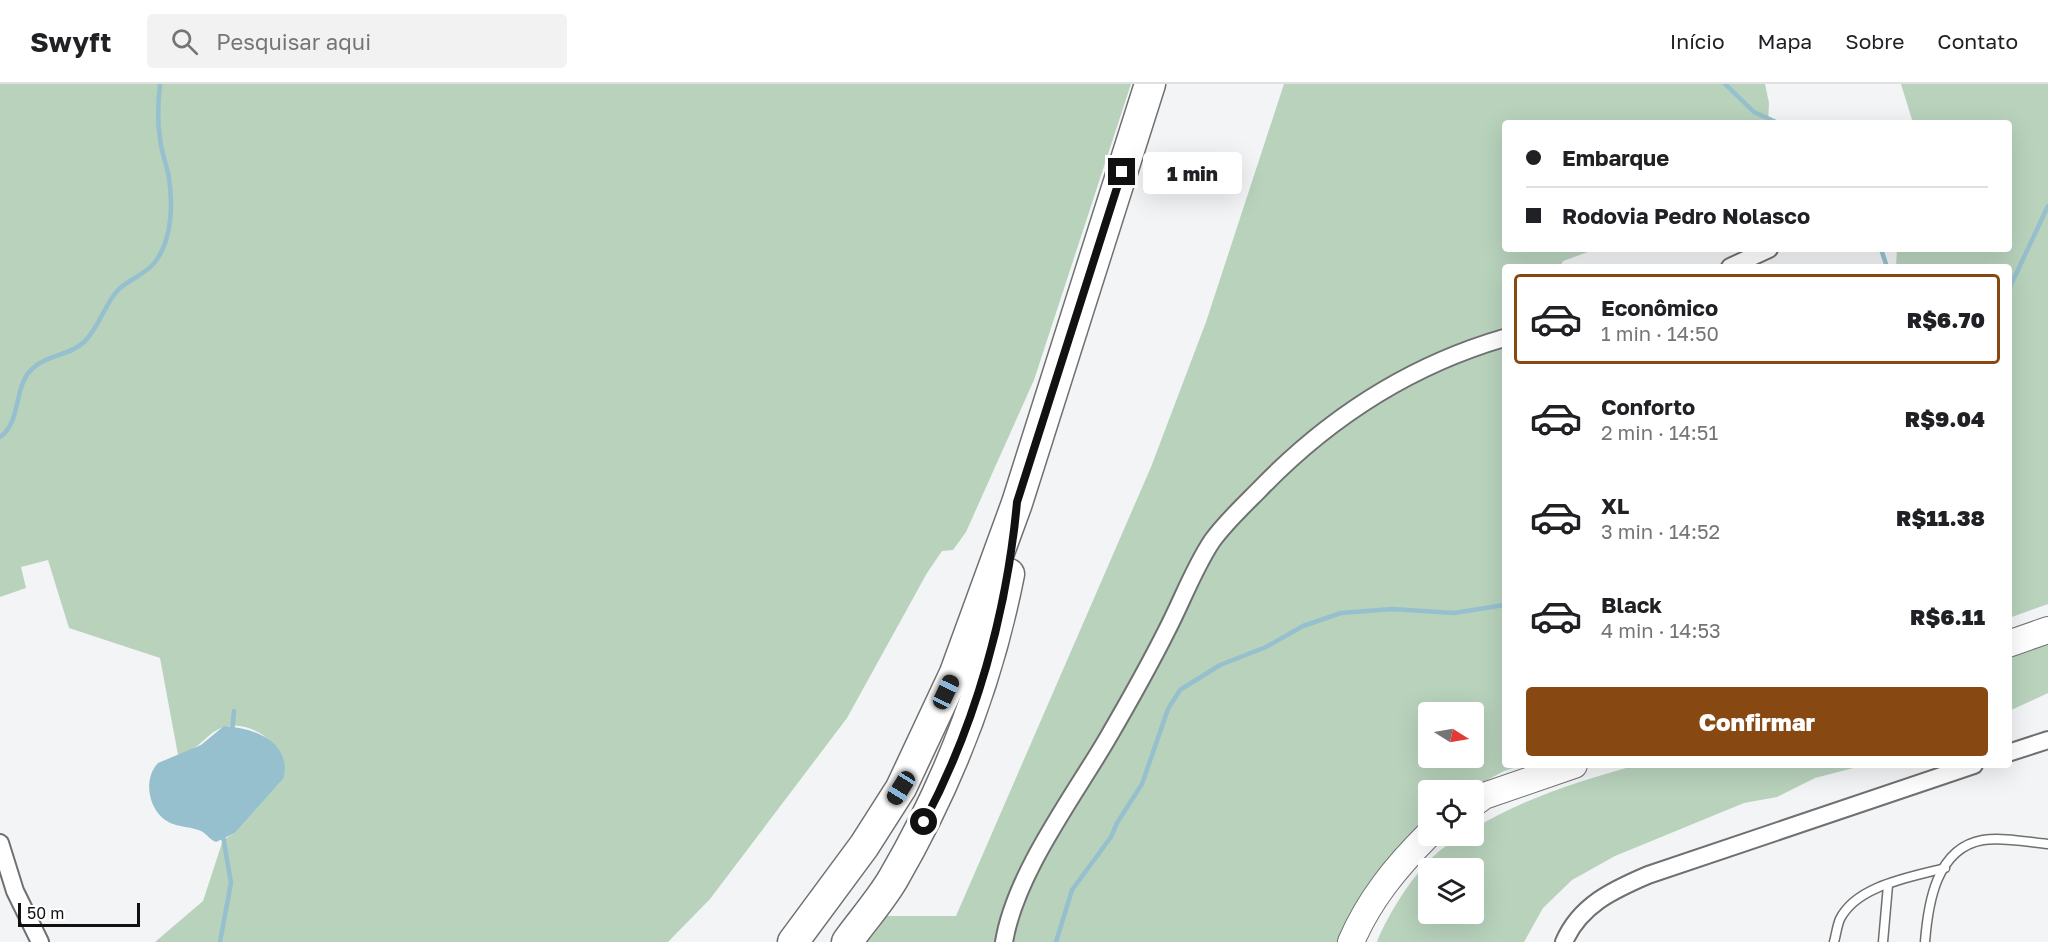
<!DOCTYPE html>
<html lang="pt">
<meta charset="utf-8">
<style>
:root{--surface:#fff;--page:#f2f2f2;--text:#202124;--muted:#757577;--line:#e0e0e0;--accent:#884811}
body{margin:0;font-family:"Golos Text",sans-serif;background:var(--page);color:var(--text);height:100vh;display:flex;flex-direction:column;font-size:22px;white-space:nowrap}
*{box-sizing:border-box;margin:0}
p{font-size:20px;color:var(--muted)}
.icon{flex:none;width:33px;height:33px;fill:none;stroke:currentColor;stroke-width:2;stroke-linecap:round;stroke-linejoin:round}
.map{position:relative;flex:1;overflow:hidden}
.panel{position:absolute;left:1502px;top:180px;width:510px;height:504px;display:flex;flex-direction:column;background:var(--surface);border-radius:6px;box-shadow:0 6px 24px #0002}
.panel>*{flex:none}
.guide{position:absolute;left:1502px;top:36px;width:510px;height:132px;border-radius:6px;box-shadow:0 6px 24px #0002;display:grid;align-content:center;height:132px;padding:0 24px;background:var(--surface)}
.needle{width:39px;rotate:101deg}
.controls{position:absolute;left:1418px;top:618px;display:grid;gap:12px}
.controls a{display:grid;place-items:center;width:66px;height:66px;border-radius:6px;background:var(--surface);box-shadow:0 6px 24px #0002;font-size:30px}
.scale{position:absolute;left:18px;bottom:15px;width:122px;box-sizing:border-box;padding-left:6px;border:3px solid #111;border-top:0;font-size:16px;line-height:21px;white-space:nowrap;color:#111;-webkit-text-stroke:4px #fff;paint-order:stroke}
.end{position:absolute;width:27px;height:27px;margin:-14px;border:8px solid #111;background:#fff;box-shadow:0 0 0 3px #fff}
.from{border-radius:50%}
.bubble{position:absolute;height:42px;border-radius:6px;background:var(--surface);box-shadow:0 6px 24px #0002;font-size:20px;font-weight:800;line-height:42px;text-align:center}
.car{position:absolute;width:18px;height:36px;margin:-18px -9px;border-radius:8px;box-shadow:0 0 4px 2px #0007;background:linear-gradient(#222 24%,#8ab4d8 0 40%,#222 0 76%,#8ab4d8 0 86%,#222 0)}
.guide b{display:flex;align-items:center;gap:21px;height:57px;font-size:22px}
.guide b+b{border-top:2px solid var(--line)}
.guide i{width:15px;height:15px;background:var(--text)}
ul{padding:10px 0 0;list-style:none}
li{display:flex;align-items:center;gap:18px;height:90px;margin:0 12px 9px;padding:0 12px;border:3px solid transparent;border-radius:6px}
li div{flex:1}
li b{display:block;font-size:22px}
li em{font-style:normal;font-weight:800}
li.active{border-color:var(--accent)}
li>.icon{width:54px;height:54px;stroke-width:1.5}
.button{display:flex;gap:12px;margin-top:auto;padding:12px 24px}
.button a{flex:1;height:69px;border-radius:6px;background:var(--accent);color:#fff;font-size:24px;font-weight:800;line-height:69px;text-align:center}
header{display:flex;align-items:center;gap:36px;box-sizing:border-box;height:84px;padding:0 30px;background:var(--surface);border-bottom:2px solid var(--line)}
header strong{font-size:28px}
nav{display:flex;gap:33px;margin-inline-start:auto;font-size:21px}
.search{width:420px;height:54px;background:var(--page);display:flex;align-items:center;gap:15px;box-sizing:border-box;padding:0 21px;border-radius:6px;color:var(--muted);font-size:22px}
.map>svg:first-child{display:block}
.green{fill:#b8d2bc;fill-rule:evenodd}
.water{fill:#96c0ce}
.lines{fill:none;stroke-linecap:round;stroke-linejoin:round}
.stream{stroke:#96c0ce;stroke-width:4.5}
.lane-casing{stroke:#6f7071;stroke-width:11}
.street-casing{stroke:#6f7071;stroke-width:20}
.primary-casing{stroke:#6f7071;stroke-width:28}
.highway-casing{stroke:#6f7071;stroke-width:33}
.lane{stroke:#fff;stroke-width:8}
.street{stroke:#fff;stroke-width:16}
.primary{stroke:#fff;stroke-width:26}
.highway{stroke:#fff;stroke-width:30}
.route{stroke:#111;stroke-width:8}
</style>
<header>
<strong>Swyft</strong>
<div class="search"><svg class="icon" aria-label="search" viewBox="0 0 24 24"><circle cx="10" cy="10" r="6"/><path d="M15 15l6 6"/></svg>Pesquisar aqui</div>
<nav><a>Início</a><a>Mapa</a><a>Sobre</a><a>Contato</a></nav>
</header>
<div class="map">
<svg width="2048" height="858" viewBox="0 0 2048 858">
<rect width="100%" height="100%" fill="#f3f4f5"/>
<g class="green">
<path d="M0 0H1131L1034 296 966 448 953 466 942 467 927 489 847 634 710 815 668 858H155L203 817 223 756 235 749 284 694C290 664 250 632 221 644 204 651 203 664 178 671L160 574 69 544 48 476 21 483 26 504 0 513Z"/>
<path d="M1284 0H1765L1769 19 1768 39H1504V165H1596L1563 177 1560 183H1504V681H1523L1504 687 1469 706H1428V734C1387 765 1363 814 1338 858H856L872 832H956L1151 383 1206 238ZM1428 628H1473V674H1428Z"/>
<path d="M1901 0H2048V520L2009 534 2008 183H1896L1897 165H2008V39H1913Z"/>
<path d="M2048 559V609L2009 627V574Z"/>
<path d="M1637 681H1865L1815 694 1777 713 1744 719 1615 772 1572 796 1543 824 1524 858H1377C1390 825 1434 752 1473 752V745C1524 714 1580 697 1637 681ZM1428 784H1473V830H1428Z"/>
</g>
<path class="water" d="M224 642C254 644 291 657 284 694L235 749 216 758C210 756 207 750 201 747 192 743 181 743 173 740 150 732 141 697 158 679L201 661Z"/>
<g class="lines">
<g class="stream">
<path d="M1725 0 1754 28 1778 39"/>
<path d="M1881 165 1887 183"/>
<path d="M2008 207 2048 122"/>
<path d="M0 353C22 337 13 303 32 285 46 271 69 272 84 258 100 243 104 220 119 205 130 195 146 190 155 178 172 156 173 121 169 94 167 81 161 68 160 54 157 36 158 18 160 0"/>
<path d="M232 648 234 627"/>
<path d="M220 858 231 799 223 752"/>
<path d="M1056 858 1072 806 1111 753 1117 739 1142 700 1168 625 1180 606 1220 581 1266 563 1303 542 1341 529 1392 525 1454 529 1504 521"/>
</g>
<defs>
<g id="lane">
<path d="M1834 858C1836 851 1837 842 1840 835 1857 801 1912 793 1945 784"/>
<path d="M1883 858 1888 801"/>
<path d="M1925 858C1928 820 1936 764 1983 756 2003 753 2027 758 2048 760"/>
</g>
<g id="street">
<path d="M1730 183 1769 165"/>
<path d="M2008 669 2048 656"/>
<path d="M0 759 15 807 40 858"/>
<path d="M1004 858C1015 791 1071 716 1106 657 1127 621 1148 584 1167 546 1182 517 1194 484 1212 457 1225 439 1242 423 1258 407 1327 335 1408 282 1504 254"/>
<path d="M1564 858C1580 821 1613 806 1648 791L1974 681"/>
</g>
<g id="primary">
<path d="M2008 560 2048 546"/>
<path d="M1473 720 1484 712 1574 681"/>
<path d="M1351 858C1369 816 1396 783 1428 751"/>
</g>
<g id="highway">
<path d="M793 858 864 762 901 704 955 589 1017 419 1150 0"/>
<path d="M847 858C862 837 880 817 893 795 947 702 988 597 1009 490"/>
</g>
</defs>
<use href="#lane" class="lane-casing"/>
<use href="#street" class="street-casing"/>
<use href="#primary" class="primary-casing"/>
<use href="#highway" class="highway-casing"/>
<use href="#lane" class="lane"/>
<use href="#street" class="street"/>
<use href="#primary" class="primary"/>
<use href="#highway" class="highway"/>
</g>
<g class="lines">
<path class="route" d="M924 738C976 640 1007 528 1017 418L1122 88"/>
</g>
</svg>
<div class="controls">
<a><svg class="needle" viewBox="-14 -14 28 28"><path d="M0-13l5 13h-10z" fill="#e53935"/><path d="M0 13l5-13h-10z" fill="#757577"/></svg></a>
<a><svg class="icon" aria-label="locate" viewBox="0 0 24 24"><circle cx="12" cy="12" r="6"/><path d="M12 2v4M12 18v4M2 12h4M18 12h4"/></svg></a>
<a><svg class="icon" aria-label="layers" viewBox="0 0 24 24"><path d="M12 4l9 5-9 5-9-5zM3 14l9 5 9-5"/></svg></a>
</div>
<div class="scale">50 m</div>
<i class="end from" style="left:924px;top:738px"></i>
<i class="end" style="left:1122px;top:88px"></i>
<div class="bubble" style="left:1143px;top:68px;width:99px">1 min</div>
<i class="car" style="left:946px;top:608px;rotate:25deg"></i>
<i class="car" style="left:901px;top:704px;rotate:212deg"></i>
<div class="guide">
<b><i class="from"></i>Embarque</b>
<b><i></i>Rodovia Pedro Nolasco</b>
</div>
<section class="panel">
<ul>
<li class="active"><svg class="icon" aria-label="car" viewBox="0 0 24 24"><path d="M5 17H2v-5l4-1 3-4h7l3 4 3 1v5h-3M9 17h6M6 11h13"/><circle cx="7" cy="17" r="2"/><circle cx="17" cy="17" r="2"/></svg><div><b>Econômico</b><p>1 min · 14:50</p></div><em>R$6.70</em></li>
<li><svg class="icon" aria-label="car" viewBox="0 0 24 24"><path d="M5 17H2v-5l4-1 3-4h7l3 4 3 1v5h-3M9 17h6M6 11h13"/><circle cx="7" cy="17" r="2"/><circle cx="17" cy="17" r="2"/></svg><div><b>Conforto</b><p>2 min · 14:51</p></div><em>R$9.04</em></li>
<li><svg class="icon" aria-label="car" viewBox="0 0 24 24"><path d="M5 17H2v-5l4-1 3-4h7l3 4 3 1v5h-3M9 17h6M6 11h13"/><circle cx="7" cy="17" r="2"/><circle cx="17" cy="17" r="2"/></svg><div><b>XL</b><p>3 min · 14:52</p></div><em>R$11.38</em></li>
<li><svg class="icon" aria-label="car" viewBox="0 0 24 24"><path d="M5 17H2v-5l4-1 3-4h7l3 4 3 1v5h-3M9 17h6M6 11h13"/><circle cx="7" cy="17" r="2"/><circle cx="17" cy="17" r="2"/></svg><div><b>Black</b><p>4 min · 14:53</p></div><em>R$6.11</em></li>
</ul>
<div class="button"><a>Confirmar</a></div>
</section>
</div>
